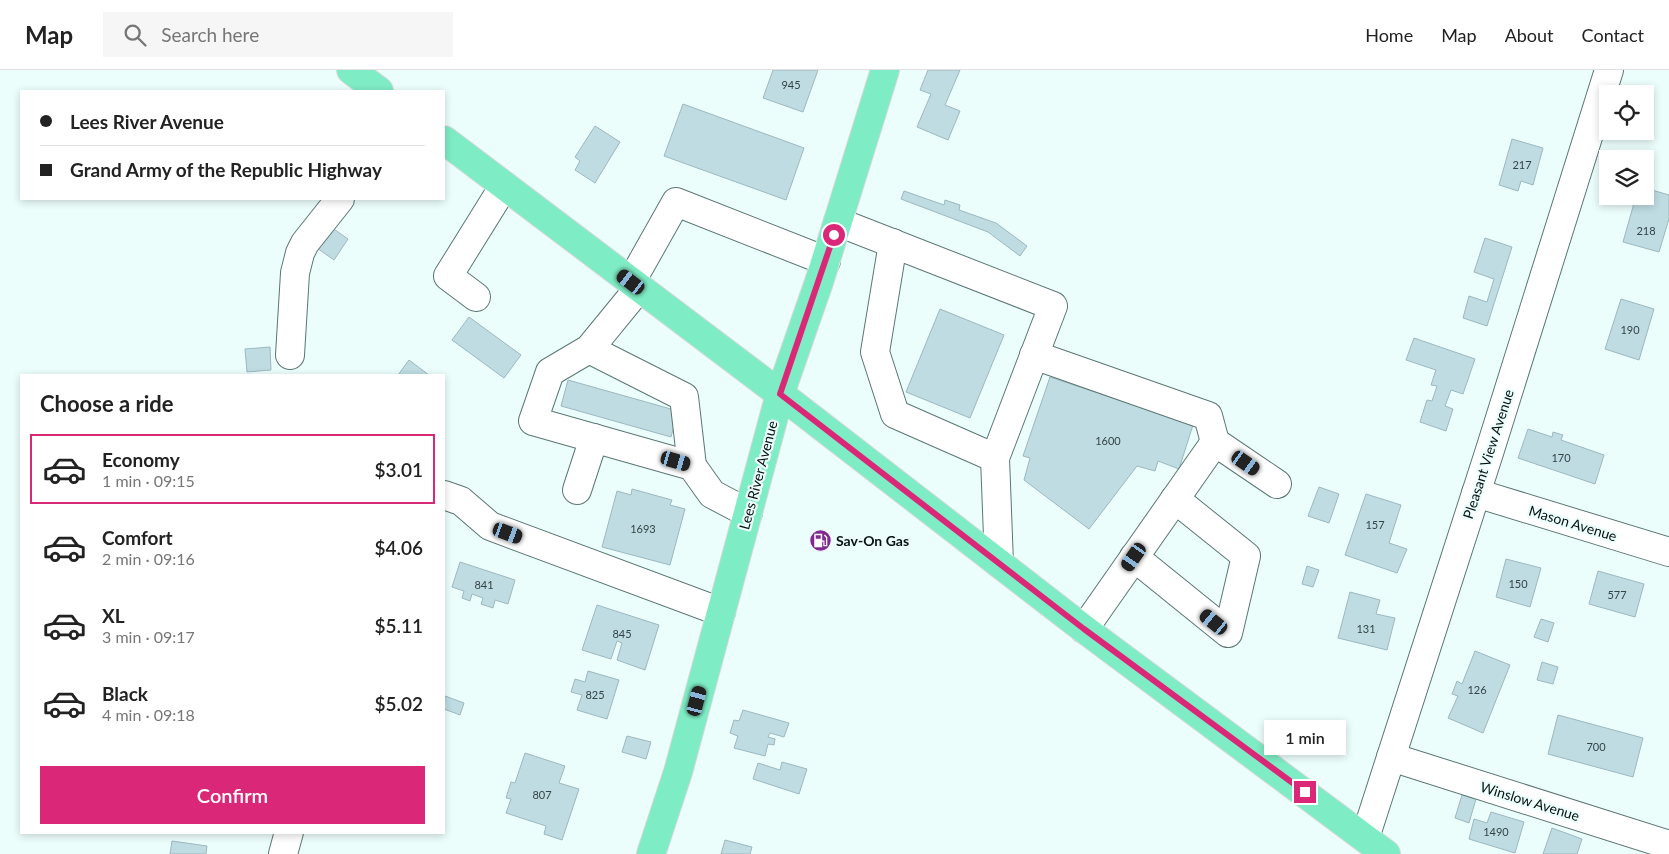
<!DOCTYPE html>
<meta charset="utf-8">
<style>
:root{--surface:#fff;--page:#f6f6f6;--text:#222;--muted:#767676;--line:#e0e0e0;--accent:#db2777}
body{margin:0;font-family:Lato,sans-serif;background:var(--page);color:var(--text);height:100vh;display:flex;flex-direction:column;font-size:19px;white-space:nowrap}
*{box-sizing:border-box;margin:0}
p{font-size:16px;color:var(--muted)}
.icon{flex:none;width:28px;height:28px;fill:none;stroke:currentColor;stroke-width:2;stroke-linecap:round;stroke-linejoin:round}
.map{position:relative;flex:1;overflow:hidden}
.details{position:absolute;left:20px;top:304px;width:425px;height:460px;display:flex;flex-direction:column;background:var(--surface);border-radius:0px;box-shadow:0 2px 8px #0003}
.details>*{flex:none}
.top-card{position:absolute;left:20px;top:20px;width:425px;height:110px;border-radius:0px;box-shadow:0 2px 8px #0003;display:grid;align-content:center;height:110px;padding:0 20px;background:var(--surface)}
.buttons{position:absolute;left:1599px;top:15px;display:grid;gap:10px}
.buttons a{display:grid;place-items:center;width:55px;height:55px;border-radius:0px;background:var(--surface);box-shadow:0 2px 8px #0003;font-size:25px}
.end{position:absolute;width:22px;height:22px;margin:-11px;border:6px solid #db2777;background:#fff;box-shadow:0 0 0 2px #fff}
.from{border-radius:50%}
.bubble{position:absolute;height:35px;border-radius:0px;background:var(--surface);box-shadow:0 2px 8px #0003;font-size:16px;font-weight:600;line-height:35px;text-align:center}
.car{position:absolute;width:15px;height:30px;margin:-15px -8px;border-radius:6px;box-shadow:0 0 4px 1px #0007;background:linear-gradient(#222 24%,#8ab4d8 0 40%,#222 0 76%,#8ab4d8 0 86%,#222 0)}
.top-card b{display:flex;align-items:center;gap:18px;height:48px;font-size:19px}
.top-card b+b{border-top:1px solid var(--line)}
.top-card i{width:12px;height:12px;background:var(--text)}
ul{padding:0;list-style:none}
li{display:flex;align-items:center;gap:15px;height:70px;margin:0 10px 8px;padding:0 10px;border:2px solid transparent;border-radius:0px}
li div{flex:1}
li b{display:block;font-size:19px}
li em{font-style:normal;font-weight:600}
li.current{border-color:var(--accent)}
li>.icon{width:45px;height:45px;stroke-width:1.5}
h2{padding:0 20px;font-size:22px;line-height:60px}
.action{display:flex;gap:10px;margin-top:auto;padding:10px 20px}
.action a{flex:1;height:58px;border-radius:0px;background:var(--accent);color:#fff;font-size:20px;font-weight:600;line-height:58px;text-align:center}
header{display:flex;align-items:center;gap:30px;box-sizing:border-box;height:70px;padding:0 25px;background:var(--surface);border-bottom:1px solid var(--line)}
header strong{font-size:24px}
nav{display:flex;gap:28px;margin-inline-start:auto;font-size:18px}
.search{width:350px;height:45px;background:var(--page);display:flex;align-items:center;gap:12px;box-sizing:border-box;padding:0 18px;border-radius:0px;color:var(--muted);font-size:19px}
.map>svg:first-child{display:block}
.building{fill:#bfdce3;stroke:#9cb8bf}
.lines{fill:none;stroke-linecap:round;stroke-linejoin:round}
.minor-casing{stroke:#5b7774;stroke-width:30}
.major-casing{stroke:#d7d9d9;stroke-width:30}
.minor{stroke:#fff;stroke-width:28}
.major{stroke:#7eecc4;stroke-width:28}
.route{stroke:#db2777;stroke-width:6}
.labels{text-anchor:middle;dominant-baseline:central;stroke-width:4.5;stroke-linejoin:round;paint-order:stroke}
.number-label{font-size:11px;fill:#354446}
.street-label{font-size:14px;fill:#071211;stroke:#ecfefc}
.poi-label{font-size:14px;font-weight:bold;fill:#071211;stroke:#ecfefc;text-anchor:start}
</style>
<header>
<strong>Map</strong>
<div class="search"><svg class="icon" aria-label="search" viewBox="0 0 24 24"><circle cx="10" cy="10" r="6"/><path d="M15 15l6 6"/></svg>Search here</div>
<nav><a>Home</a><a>Map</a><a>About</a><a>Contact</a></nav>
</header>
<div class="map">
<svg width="1669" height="784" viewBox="0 0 1669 784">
<rect width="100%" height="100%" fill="#ecfefc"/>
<g class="building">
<path d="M773 0H818L803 42 763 28Z"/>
<path d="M928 0H960L945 35 960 41 948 70 917 57 931 24 920 20Z"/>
<path d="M683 34 804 78 786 130 664 86Z"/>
<path d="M595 56 620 72 595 113 575 100 580 91 575 87Z"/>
<path d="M1512 69 1543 78 1533 115 1521 111 1518 121 1499 115Z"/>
<path d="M1645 118 1669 125V149L1659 182 1623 172 1636 126H1645Z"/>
<path d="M904 121 944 135 945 130 960 135 959 140 996 153 1027 176 1020 186 988 162 901 129Z"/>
<path d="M331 157 348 169 334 190 317 178Z"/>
<path d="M1485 168 1512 177 1487 256 1463 248 1469 226 1487 232 1494 209 1474 202Z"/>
<path d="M1621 229 1654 239 1639 290 1605 279Z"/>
<path d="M940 239 1004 265 970 348 906 322Z"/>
<path d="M469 247 521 285 504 308 452 270Z"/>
<path d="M1414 268 1475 289 1463 324 1451 320 1445 336 1453 339 1446 361 1420 352 1427 330 1432 331 1437 316 1431 315 1436 300 1406 290Z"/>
<path d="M270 277 271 300 247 302 245 279Z"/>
<path d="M409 290 429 305H398Z"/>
<path d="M1050 307 1193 355 1179 399 1158 391 1155 401 1137 396 1089 459 1024 410 1030 388 1023 386Z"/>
<path d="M568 310 678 341 671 367 561 336Z"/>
<path d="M1528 359 1552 367 1553 362 1563 365 1561 370 1604 385 1595 414 1518 388Z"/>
<path d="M1319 417 1339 424 1329 453 1308 446Z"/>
<path d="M632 419 672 430 670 435 685 439 670 495 602 477 617 421 631 425Z"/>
<path d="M1366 424 1401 435 1389 473 1407 479 1397 503 1345 485Z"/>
<path d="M1506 489 1541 498 1530 537 1496 527Z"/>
<path d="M460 492 515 510 508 534 495 530 493 538 481 534 483 528 472 524 470 531 462 528 464 521 452 517Z"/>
<path d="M1307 496 1319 500 1313 517 1302 514Z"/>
<path d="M1598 501 1644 514 1635 547 1589 534Z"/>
<path d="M1350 522 1380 530 1376 544 1395 548 1387 580 1338 568Z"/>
<path d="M597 535 659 555 645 600 617 590 622 573 617 571 611 589 582 580Z"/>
<path d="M1541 549 1554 553 1548 572 1534 567Z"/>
<path d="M1475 581 1510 595 1483 663 1448 648 1458 626 1452 624 1457 611 1462 614Z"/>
<path d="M1542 592 1558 597 1553 614 1537 610Z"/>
<path d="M588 601 619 610 607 649 577 640 582 625 571 622 575 609 585 612Z"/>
<path d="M445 626 464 633 460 645 444 639Z"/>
<path d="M743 640 789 653 784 667 770 663 768 667 775 669 774 675 768 674 765 686 734 678 738 666 730 663 734 650 739 651Z"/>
<path d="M1558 645 1643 668 1633 707 1548 684Z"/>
<path d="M627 666 651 672 646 689 622 682Z"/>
<path d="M525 683 565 696 559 713 579 719 562 770 544 764 546 756 506 743 511 729 506 728 511 712 515 713Z"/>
<path d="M782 692 807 699 799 724 753 709 758 693 780 700Z"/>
<path d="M1462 725 1476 729 1469 753 1455 748Z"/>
<path d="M1491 742 1524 752 1515 783 1469 769 1474 749 1487 753Z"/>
<path d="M1552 758 1582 769 1577 784H1543Z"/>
<path d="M725 770 752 777 750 784H721Z"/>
<path d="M172 771 207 776 206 784H170Z"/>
</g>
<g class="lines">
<defs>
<g id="minor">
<path d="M838 152 1053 236 995 388 999 493"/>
<path d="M893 173 875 282 895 344 995 388"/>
<path d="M631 212 676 132 826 191"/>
<path d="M639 218 589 279 550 302 533 351 692 396 712 424 748 443"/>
<path d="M476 227 448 206 504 116"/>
<path d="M589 279 684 327 692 396"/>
<path d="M290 285 295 203 300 183 305 173 340 129"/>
<path d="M1034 285 1208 346 1215 372"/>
<path d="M577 420 594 368"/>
<path d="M1476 423 1669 482"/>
<path d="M444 425 461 431 490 456 721 542"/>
<path d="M1134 487 1228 563 1246 486 1175 429"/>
<path d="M1084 559 1215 372 1277 414"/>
<path d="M1391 687 1669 775"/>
<path d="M1365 768 1489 383 1609 0"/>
<path d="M283 784 289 762"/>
</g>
<g id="major">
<path d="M351 0 379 21"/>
<path d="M444 70 780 324 1084 559 1386 784"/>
<path d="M651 784 678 702 780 324 819 212 885 0"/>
</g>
</defs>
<use href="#minor" class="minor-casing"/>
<use href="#major" class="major-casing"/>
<use href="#minor" class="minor"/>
<use href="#major" class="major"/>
</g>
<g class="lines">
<path class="route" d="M834 165 780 324 1084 559 1305 722"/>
</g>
<defs>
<symbol id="fuel-disc" viewBox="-11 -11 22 22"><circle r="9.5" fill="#822793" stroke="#ecfefc"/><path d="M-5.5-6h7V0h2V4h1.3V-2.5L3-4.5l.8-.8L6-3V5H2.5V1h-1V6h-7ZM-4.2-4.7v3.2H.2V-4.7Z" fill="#fff"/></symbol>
</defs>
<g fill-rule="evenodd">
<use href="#fuel-disc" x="808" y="458" width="25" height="25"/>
</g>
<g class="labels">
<g class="number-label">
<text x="791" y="14">945</text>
<text x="1522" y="94">217</text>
<text x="1646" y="160">218</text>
<text x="1630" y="259">190</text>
<text x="1108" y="370">1600</text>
<text x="1561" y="387">170</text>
<text x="1375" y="454">157</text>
<text x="643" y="458">1693</text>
<text x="1518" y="513">150</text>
<text x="484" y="514">841</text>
<text x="1617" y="524">577</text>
<text x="1366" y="558">131</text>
<text x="622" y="563">845</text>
<text x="1477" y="619">126</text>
<text x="595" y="624">825</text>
<text x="1596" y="676">700</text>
<text x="542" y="724">807</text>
<text x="1496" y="761">1490</text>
</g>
<g class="street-label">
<text transform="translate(1488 384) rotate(-72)">Pleasant View Avenue</text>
<text transform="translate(758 405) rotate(-75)">Lees River Avenue</text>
<text transform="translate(1573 453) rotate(17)">Mason Avenue</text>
<text transform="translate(1530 731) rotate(17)">Winslow Avenue</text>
</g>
<g class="poi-label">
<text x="836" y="470">Sav-On Gas</text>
</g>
</g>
</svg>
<div class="buttons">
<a><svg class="icon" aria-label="locate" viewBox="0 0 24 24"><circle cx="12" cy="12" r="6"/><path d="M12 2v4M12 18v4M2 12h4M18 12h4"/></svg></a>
<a><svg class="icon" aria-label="layers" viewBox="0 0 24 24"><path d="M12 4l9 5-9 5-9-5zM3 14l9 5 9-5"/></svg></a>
</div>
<i class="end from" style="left:834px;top:165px"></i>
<i class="end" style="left:1305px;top:722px"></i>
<div class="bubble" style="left:1264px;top:650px;width:82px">1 min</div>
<i class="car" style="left:631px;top:212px;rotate:307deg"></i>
<i class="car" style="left:676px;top:391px;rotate:106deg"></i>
<i class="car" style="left:1246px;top:393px;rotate:125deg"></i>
<i class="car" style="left:508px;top:463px;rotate:110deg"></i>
<i class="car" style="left:1134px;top:487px;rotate:215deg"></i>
<i class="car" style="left:1214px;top:552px;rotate:309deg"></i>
<i class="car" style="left:697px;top:631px;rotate:15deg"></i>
<div class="top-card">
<b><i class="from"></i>Lees River Avenue</b>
<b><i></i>Grand Army of the Republic Highway</b>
</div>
<section class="details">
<h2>Choose a ride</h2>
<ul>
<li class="current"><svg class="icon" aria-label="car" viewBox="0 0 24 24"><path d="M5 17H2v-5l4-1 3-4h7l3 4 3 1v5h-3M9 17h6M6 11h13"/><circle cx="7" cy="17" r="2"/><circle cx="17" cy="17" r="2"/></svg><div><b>Economy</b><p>1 min · 09:15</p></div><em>$3.01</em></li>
<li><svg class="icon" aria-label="car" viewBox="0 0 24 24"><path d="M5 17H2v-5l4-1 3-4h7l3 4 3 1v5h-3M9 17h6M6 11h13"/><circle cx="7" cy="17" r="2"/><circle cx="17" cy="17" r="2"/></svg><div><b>Comfort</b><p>2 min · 09:16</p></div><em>$4.06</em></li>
<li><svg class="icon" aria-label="car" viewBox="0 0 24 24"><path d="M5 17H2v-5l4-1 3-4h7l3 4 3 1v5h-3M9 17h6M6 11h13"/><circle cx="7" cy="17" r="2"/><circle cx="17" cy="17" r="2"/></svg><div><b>XL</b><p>3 min · 09:17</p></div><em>$5.11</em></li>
<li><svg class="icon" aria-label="car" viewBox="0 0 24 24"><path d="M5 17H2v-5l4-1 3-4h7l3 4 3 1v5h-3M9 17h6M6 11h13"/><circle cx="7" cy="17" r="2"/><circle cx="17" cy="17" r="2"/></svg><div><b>Black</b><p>4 min · 09:18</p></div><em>$5.02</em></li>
</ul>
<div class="action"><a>Confirm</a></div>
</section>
</div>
